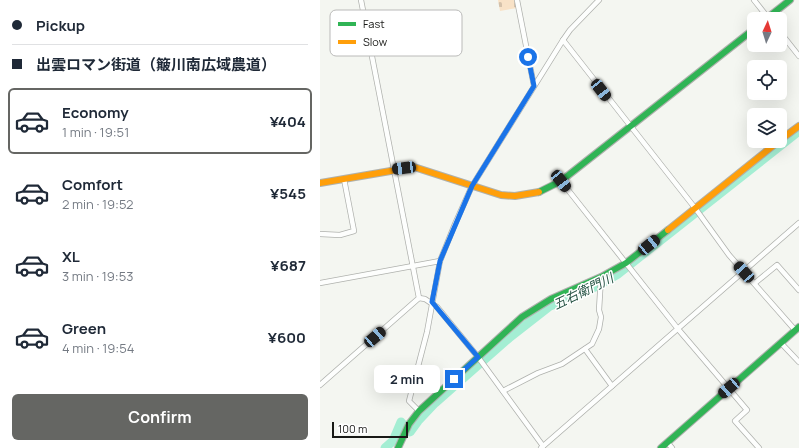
<!DOCTYPE html>
<meta charset="utf-8">
<style>
:root{--surface:#fff;--page:#f6f6f7;--text:#1f2937;--muted:#747a83;--line:#e0e1e3;--accent:#656663}
body{margin:0;font-family:Manrope,"Noto Sans JP",sans-serif;background:var(--page);color:var(--text);height:100vh;display:flex;flex-direction:column;font-size:15px;white-space:nowrap}
*{box-sizing:border-box;margin:0}
p{font-size:13px;color:var(--muted)}
.icon{flex:none;width:22px;height:22px;fill:none;stroke:currentColor;stroke-width:2;stroke-linecap:round;stroke-linejoin:round}
.map{position:relative;flex:1;overflow:hidden}
.panel{display:flex;flex-direction:column;background:var(--surface);width:320px}
.panel>*{flex:none}
.banner{display:grid;align-content:center;height:88px;padding:0 12px;background:var(--surface)}
.needle{width:26px;rotate:4deg}
.controls{position:absolute;left:427px;top:12px;display:grid;gap:8px}
.controls a{display:grid;place-items:center;width:40px;height:40px;border-radius:6px;background:var(--surface);box-shadow:0 4px 16px #0002;font-size:20px}
.scale{position:absolute;left:12px;bottom:10px;width:76px;box-sizing:border-box;padding-left:4px;border:2px solid #181916;border-top:0;font-size:11px;line-height:14px;white-space:nowrap;color:#181916;-webkit-text-stroke:3px #fff;paint-order:stroke}
.end{position:absolute;width:18px;height:18px;margin:-9px;border:5px solid #1a73e8;background:#fff;box-shadow:0 0 0 2px #fff}
.from{border-radius:50%}
.bubble{position:absolute;height:28px;border-radius:6px;background:var(--surface);box-shadow:0 4px 16px #0002;font-size:13px;font-weight:700;line-height:28px;text-align:center}
.car{position:absolute;width:12px;height:24px;margin:-12px -6px;border-radius:5px;box-shadow:0 0 3px 1px #0007;background:linear-gradient(#222 24%,#8ab4d8 0 40%,#222 0 76%,#8ab4d8 0 86%,#222 0)}
.banner b{display:flex;align-items:center;gap:14px;height:38px;font-size:15px}
.banner b+b{border-top:1px solid var(--line)}
.banner i{width:10px;height:10px;background:var(--text)}
ul{padding:0;list-style:none}
li{display:flex;align-items:center;gap:12px;height:66px;margin:0 8px 6px;padding:0 4px;border:2px solid transparent;border-radius:6px}
li div{flex:1}
li b{display:block;font-size:15px}
li em{font-style:normal;font-weight:700}
li.active{border-color:var(--accent)}
li>.icon{width:36px;height:36px;stroke-width:1.5}
.primary-button{display:flex;gap:8px;margin-top:auto;padding:8px 12px}
.primary-button a{flex:1;height:46px;border-radius:6px;background:var(--accent);color:#fff;font-size:16px;font-weight:700;line-height:46px;text-align:center}
main{display:flex;flex:1;min-height:0}
.map>svg:first-child{display:block}
.cemetery{fill:url(#cemetery-stones)}
.lines{fill:none;stroke-linecap:round;stroke-linejoin:round}
.river{stroke:#a4eed3;stroke-width:9}
.street-casing{stroke:#afb1ad;stroke-width:6}
.fast-casing{stroke:#afb1ad;stroke-width:8}
.slow-casing{stroke:#afb1ad;stroke-width:8}
.street{stroke:#fdfefd;stroke-width:4.5}
.fast{stroke:#30b455;stroke-width:6}
.slow{stroke:#ff9f0a;stroke-width:6}
.route{stroke:#1a73e8;stroke-width:5}
.labels{text-anchor:middle;dominant-baseline:central;stroke-width:3;stroke-linejoin:round;paint-order:stroke}
.water-label{font-size:13px;font-style:italic;fill:#295647;stroke:#fff}
.key{fill:#fff;stroke:#babab9;stroke-width:1}
.key-label{font-size:11px;fill:#181916}
</style>
<main>
<section class="panel">
<div class="banner">
<b><i class="from"></i>Pickup</b>
<b><i></i>出雲ロマン街道（簸川南広域農道）</b>
</div>
<ul>
<li class="active"><svg class="icon" aria-label="car" viewBox="0 0 24 24"><path d="M5 17H2v-5l4-1 3-4h7l3 4 3 1v5h-3M9 17h6M6 11h13"/><circle cx="7" cy="17" r="2"/><circle cx="17" cy="17" r="2"/></svg><div><b>Economy</b><p>1 min · 19:51</p></div><em>¥404</em></li>
<li><svg class="icon" aria-label="car" viewBox="0 0 24 24"><path d="M5 17H2v-5l4-1 3-4h7l3 4 3 1v5h-3M9 17h6M6 11h13"/><circle cx="7" cy="17" r="2"/><circle cx="17" cy="17" r="2"/></svg><div><b>Comfort</b><p>2 min · 19:52</p></div><em>¥545</em></li>
<li><svg class="icon" aria-label="car" viewBox="0 0 24 24"><path d="M5 17H2v-5l4-1 3-4h7l3 4 3 1v5h-3M9 17h6M6 11h13"/><circle cx="7" cy="17" r="2"/><circle cx="17" cy="17" r="2"/></svg><div><b>XL</b><p>3 min · 19:53</p></div><em>¥687</em></li>
<li><svg class="icon" aria-label="car" viewBox="0 0 24 24"><path d="M5 17H2v-5l4-1 3-4h7l3 4 3 1v5h-3M9 17h6M6 11h13"/><circle cx="7" cy="17" r="2"/><circle cx="17" cy="17" r="2"/></svg><div><b>Green</b><p>4 min · 19:54</p></div><em>¥600</em></li>
</ul>
<div class="primary-button"><a>Confirm</a></div>
</section>
<div class="map">
<svg width="479" height="448" viewBox="0 0 479 448">
<defs>
<pattern id="cemetery-stones" width="16" height="16" patternUnits="userSpaceOnUse"><rect width="16" height="16" fill="#f8e2c7"/><path d="M2 7V4a2 2 0 0 1 4 0v3zM10 15v-3a2 2 0 0 1 4 0v3z" fill="#d4c1aa"/></pattern>
</defs>
<rect width="100%" height="100%" fill="#f4f6f1"/>
<path class="cemetery" d="M178 0H195L197 8 180 11Z"/>
<g class="lines">
<path class="river" d="M65 448 73 441 81 422 90 432 98 421 115 403 189 338 230 306 277 286 298 274 479 131"/>
<defs>
<g id="street">
<path d="M197 0 214 86"/>
<path d="M434 0 449 19"/>
<path d="M460 32 479 56"/>
<path d="M243 40 375 208 409 255 475 330"/>
<path d="M241 181 358 329 427 410 415 421 439 448"/>
<path d="M0 234 20 235 34 231 24 179"/>
<path d="M0 283 120 261"/>
<path d="M435 283 457 265 479 290"/>
<path d="M99 298 105 299 117 307 158 357 223 446"/>
<path d="M461 343 479 362"/>
<path d="M265 349 292 386"/>
<path d="M0 385 99 298 41 0"/>
<path d="M183 391 218 373 242 364 272 344 279 329 281 317 279 310 281 277"/>
<path d="M99 411 89 401 107 332 120 261 135 224 152 186 243 40 250 30 279 0"/>
<path d="M347 442 352 448"/>
<path d="M221 448 479 223"/>
</g>
<g id="fast">
<path d="M446 19 470 0"/>
<path d="M219 192 241 181 434 29"/>
<path d="M78 448 89 424 99 411 202 317 231 299 281 277 306 263 348 230"/>
<path d="M341 448 479 327"/>
</g>
<g id="slow">
<path d="M460 140 479 126"/>
<path d="M0 183 94 167 181 195 195 196 219 192"/>
<path d="M348 230 459 141"/>
</g>
</defs>
<use href="#street" class="street-casing"/>
<use href="#fast" class="fast-casing"/>
<use href="#slow" class="slow-casing"/>
<use href="#street" class="street"/>
<use href="#fast" class="fast"/>
<use href="#slow" class="slow"/>
</g>
<g class="lines">
<path class="route" d="M134 379 158 357 112 302 120 261 152 186 214 86 208 57"/>
</g>
<g class="labels">
<g class="water-label">
<text transform="translate(263 291) rotate(-26)">五右衛門川</text>
</g>
</g>
<rect x="10" y="10" width="132" height="46" rx="6" class="key"/>
<rect x="18" y="22" width="18" height="4" fill="#30b455"/>
<rect x="18" y="40" width="18" height="4" fill="#ff9f0a"/>
<g class="key-label">
<text x="43" y="28">Fast</text>
<text x="43" y="46">Slow</text>
</g>
</svg>
<div class="controls">
<a><svg class="needle" viewBox="-14 -14 28 28"><path d="M0-13l5 13h-10z" fill="#e53935"/><path d="M0 13l5-13h-10z" fill="#747a83"/></svg></a>
<a><svg class="icon" aria-label="locate" viewBox="0 0 24 24"><circle cx="12" cy="12" r="6"/><path d="M12 2v4M12 18v4M2 12h4M18 12h4"/></svg></a>
<a><svg class="icon" aria-label="layers" viewBox="0 0 24 24"><path d="M12 4l9 5-9 5-9-5zM3 14l9 5 9-5"/></svg></a>
</div>
<div class="scale">100 m</div>
<i class="end from" style="left:208px;top:57px"></i>
<i class="end" style="left:134px;top:379px"></i>
<div class="bubble" style="left:54px;top:365px;width:66px">2 min</div>
<i class="car" style="left:281px;top:90px;rotate:142deg"></i>
<i class="car" style="left:84px;top:168px;rotate:263deg"></i>
<i class="car" style="left:241px;top:181px;rotate:142deg"></i>
<i class="car" style="left:329px;top:245px;rotate:51deg"></i>
<i class="car" style="left:424px;top:272px;rotate:318deg"></i>
<i class="car" style="left:55px;top:337px;rotate:49deg"></i>
<i class="car" style="left:409px;top:388px;rotate:229deg"></i>
</div>
</main>
